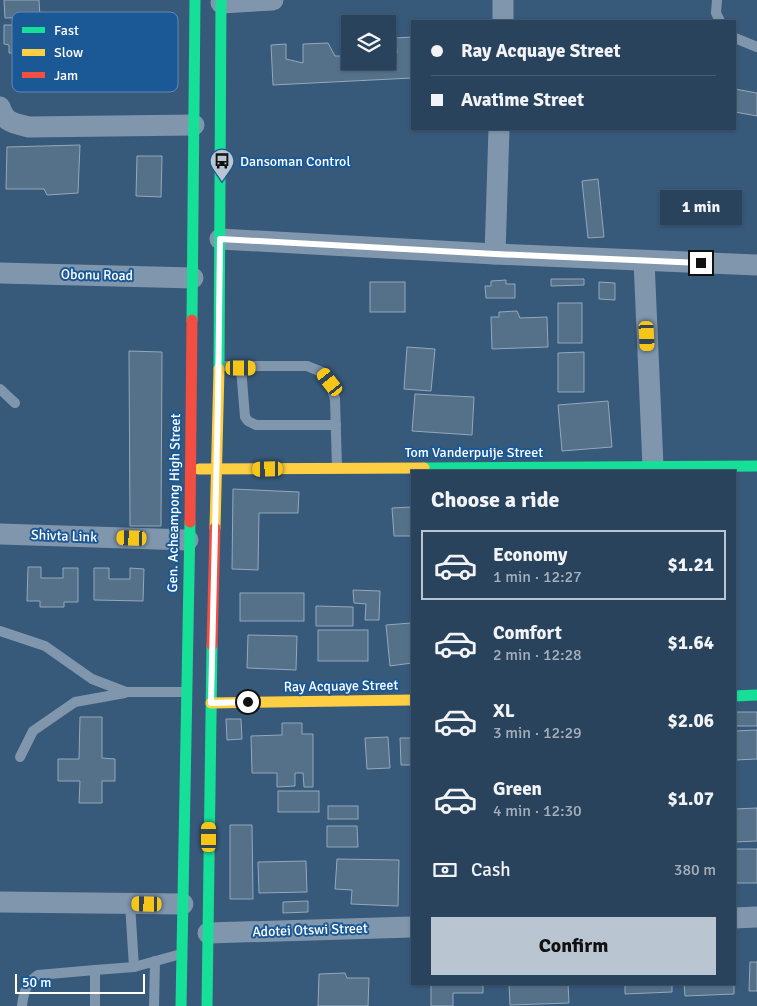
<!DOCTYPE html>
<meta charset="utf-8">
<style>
:root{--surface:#29435c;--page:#314a62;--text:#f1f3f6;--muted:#a5b0bb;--line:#455c72;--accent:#b9c5d0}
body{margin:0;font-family:Signika,sans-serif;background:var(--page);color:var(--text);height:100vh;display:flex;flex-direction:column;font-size:19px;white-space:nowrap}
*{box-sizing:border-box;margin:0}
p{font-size:16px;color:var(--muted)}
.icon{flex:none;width:28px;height:28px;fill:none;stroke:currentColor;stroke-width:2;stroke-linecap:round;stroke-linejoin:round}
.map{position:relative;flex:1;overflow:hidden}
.side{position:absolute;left:411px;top:470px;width:325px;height:515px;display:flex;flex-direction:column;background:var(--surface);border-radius:0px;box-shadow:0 1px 4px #0004,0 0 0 1px var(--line)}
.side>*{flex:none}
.banner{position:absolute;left:411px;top:20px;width:325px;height:110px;border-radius:0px;box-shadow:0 1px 4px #0004,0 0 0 1px var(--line);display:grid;align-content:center;height:110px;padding:0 20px;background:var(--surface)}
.controls{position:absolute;left:341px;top:15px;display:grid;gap:10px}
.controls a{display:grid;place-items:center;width:55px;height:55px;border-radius:0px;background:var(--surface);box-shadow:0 1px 4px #0004,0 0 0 1px var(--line);font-size:25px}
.scale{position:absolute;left:15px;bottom:12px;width:130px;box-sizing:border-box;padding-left:5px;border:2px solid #fff;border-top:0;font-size:14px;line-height:18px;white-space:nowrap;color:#fff;-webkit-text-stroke:4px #1b5996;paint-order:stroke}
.end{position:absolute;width:22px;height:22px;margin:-11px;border:6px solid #fff;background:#111;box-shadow:0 0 0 2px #111}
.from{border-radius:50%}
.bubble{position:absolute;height:35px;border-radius:0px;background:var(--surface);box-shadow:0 1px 4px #0004,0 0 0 1px var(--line);font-size:16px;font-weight:700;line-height:35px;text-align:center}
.car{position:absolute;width:15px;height:30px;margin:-15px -8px;border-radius:6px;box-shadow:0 0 4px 1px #0007;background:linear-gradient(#f5c518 24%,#345 0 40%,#f5c518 0 76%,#345 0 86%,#f5c518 0)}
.banner b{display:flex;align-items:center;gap:18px;height:48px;font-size:19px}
.banner b+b{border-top:1px solid var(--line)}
.banner i{width:12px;height:12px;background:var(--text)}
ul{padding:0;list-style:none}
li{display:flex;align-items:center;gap:15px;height:70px;margin:0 10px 8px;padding:0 10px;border:2px solid transparent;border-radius:0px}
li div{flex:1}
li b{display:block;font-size:19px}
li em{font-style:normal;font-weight:700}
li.on{border-color:var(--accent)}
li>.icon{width:45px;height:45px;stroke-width:1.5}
h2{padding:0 20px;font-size:22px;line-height:60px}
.pay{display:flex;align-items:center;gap:12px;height:55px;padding:0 20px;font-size:19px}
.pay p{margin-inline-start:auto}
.primary-button{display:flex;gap:10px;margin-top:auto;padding:10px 20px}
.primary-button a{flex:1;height:58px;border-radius:0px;background:var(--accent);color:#111;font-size:20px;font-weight:700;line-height:58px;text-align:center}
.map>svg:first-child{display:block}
.building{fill:#55718a;stroke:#94a8ba}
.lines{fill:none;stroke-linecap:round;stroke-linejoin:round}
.lane{stroke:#8096ad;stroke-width:10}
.street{stroke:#8096ad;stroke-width:21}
.fast{stroke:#16e098;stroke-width:11}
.slow{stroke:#ffcf43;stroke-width:11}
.jam{stroke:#f24e42;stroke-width:11}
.route{stroke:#fff;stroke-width:6}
.labels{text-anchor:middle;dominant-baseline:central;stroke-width:4;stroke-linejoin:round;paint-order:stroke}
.poi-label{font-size:14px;fill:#fff;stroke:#1b5996;text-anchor:start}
.street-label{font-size:14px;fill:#fff;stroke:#1b5996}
.key{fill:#1b5996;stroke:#5f8bb6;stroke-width:1}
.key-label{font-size:14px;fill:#fff}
</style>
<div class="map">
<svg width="757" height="1006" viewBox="0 0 757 1006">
<rect width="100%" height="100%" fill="#37597a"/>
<g class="building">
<path d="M4 0H39L40 17 5 18Z"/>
<path d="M4 25H48V53H9V45L4 44Z"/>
<path d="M412 37V78L273 85 271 45 286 44V59L303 63V44L328 43 335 56H350V61H388V53H397L396 38Z"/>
<path d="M735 89 757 93V116L735 112Z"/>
<path d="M80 145 78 193 47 195 44 189H6L7 147Z"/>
<path d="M137 156H162L161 197 136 196Z"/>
<path d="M598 179 604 237 588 238 582 181Z"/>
<path d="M551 279H584V285L551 286Z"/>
<path d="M506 280V284H515V298H486L485 286H491V281Z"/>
<rect x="370" y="282" width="35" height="30"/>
<path d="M599 282 615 283V300L599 299Z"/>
<rect x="558" y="303" width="24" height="40"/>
<path d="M517 311 520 318 547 317 548 347 492 349 491 317H499V312Z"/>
<path d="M407 347 435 349 431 391 404 389Z"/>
<path d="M129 351 162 352 161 526H130Z"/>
<path d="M584 352V392H558V353Z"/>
<path d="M415 394 474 397 472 435 412 431Z"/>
<path d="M608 401 612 447 562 451 558 405Z"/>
<path d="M233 489 299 492 298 513H259L258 570 232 569Z"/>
<path d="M412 507V536H394L392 508Z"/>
<path d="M28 567H41V578H63V568H78V602H64V607H40V601H27Z"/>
<path d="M94 568H109V579H130V568L144 569 143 601 94 600Z"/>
<path d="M353 590 380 591 379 620H365L366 604 354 603Z"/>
<rect x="240" y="593" width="64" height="28"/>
<path d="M316 606 353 607V626H316Z"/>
<path d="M411 623 412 630V663L390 666 386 625Z"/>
<rect x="318" y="630" width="50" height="31"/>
<path d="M248 635 297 636 296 670 247 668Z"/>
<rect x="735" y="712" width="22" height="14"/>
<path d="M80 717H102V758L115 759V781H102V803H79L80 781H58V759H79Z"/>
<path d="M226 719H241L242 739 227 740Z"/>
<path d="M282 723H302V734H313V787H304L303 773H295V786L277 787V773H252L251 736 282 735Z"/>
<path d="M757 730V759L735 760V731Z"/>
<path d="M388 737 390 768 367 769 365 738Z"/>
<path d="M400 738H412V765H401Z"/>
<rect x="278" y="791" width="41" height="21"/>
<rect x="328" y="806" width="30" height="13"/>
<path d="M757 808V841L735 842V809Z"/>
<path d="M230 825H252L253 899H230Z"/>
<path d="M327 826H357L358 847H327Z"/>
<rect x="735" y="849" width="22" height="34"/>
<path d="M337 859 399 860 398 906 351 904 352 890 335 889Z"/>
<path d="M306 861 307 892 259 893 258 862Z"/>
<path d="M308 901V912L283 913V902Z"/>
<path d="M750 962H757V991H749Z"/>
<path d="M345 973 347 978H369L368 1006H318L319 974Z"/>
<path d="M431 984H483V993H453V1006H431Z"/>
<path d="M509 984H568L569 1003 510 1005Z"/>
<path d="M625 984H672V992L625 994Z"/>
<path d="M684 984H734V994L685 996Z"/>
</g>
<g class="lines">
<g class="lane">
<path d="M717 0 716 13 720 21"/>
<path d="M735 38 757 47"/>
<path d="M219 366H307L322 372 330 382 335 399 337 468"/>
<path d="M241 368 245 417 248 421 256 425H336"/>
<path d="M0 389 15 403"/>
<path d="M0 631 45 646 92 679 126 692H185"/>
<path d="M20 757 33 731 75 702 125 693"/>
<path d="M130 904 134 967"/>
<path d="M22 1006C23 994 26 982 38 975L95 970"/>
<path d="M95 1006V970L134 967 181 954"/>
<path d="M154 1006 155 961"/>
</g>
<g class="street">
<path d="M221 3 273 0"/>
<path d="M503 21V0"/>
<path d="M0 107C5 123 13 123 29 127L194 125"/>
<path d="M220 239 495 254 757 265"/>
<path d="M495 254 499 129"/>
<path d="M644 261 653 466"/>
<path d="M0 273 193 278"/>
<path d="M0 534 188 540"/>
<path d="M0 902 183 904"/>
<path d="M735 918 757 917"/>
<path d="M208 933 412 927"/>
</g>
<g class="fast">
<path d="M192 320 195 0"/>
<path d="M219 369 221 0"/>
<path d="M424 468 757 466"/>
<path d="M735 696 757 695"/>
<path d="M181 1006 190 522"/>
<path d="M207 1006 212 645"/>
</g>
<g class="slow">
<path d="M199 469 424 468"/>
<path d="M215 528 219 369"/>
<path d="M211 703 412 700"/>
</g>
<g class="jam">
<path d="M190 522 192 320"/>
<path d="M212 645 215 528"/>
</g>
</g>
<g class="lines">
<path class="route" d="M248 702 211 703 218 401 220 239 495 254 701 263"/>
</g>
<defs>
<symbol id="bus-pin" viewBox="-11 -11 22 30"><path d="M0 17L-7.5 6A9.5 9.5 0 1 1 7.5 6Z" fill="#b9c5d0" stroke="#1b5996"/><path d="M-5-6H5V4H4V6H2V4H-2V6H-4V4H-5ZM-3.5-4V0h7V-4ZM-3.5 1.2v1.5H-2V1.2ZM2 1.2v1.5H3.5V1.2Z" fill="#111"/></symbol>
</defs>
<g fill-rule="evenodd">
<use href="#bus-pin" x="208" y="147" width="28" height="38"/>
</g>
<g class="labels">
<g class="poi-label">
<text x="240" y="161">Dansoman Control</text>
</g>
<g class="street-label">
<text transform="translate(97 275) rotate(1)">Obonu Road</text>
<text x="474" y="452">Tom Vanderpuije Street</text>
<text transform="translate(174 503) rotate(-89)">Gen. Acheampong High Street</text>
<text transform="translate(64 536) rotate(2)">Shivta Link</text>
<text transform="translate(341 686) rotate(-1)">Ray Acquaye Street</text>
<text transform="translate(310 930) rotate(-2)">Adotei Otswi Street</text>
</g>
</g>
<rect x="12" y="12" width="166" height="80" rx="8" class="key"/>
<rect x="22" y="27" width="23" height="6" fill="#16e098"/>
<rect x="22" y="49" width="23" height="7" fill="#ffcf43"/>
<rect x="22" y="72" width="23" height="6" fill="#f24e42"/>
<g class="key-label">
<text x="54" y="35">Fast</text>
<text x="54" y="57">Slow</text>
<text x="54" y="80">Jam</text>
</g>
</svg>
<div class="controls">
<a><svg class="icon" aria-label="layers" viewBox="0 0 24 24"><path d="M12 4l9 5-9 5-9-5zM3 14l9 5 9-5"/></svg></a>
</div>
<div class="scale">50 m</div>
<i class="end from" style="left:248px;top:702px"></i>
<i class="end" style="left:701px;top:263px"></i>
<div class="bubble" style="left:660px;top:190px;width:82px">1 min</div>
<i class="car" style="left:647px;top:336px;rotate:177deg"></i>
<i class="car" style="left:241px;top:368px;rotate:90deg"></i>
<i class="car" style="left:330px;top:382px;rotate:322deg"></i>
<i class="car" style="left:268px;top:469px;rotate:269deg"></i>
<i class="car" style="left:132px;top:538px;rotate:272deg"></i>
<i class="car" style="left:209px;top:837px;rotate:0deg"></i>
<i class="car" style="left:147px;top:904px;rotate:271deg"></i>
<div class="banner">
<b><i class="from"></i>Ray Acquaye Street</b>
<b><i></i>Avatime Street</b>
</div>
<section class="side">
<h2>Choose a ride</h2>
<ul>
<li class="on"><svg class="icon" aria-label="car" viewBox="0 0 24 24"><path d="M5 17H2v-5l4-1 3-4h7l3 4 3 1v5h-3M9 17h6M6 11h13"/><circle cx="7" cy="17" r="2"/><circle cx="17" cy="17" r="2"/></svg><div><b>Economy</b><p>1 min · 12:27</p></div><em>$1.21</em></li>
<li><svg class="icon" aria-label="car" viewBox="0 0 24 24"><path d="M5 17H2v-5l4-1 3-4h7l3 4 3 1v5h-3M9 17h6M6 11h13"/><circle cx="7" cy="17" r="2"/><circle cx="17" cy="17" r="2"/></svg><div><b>Comfort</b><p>2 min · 12:28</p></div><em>$1.64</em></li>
<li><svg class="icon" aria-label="car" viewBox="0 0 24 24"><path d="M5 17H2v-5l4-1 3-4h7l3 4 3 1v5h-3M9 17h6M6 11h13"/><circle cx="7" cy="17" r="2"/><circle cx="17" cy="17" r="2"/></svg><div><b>XL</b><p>3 min · 12:29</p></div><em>$2.06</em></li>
<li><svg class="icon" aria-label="car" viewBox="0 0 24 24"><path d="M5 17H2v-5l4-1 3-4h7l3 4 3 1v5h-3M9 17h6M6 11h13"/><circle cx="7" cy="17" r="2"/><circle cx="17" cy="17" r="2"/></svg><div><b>Green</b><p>4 min · 12:30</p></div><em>$1.07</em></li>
</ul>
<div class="pay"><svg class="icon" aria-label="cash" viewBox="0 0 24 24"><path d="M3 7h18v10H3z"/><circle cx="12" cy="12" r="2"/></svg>Cash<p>380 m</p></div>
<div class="primary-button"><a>Confirm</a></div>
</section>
</div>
